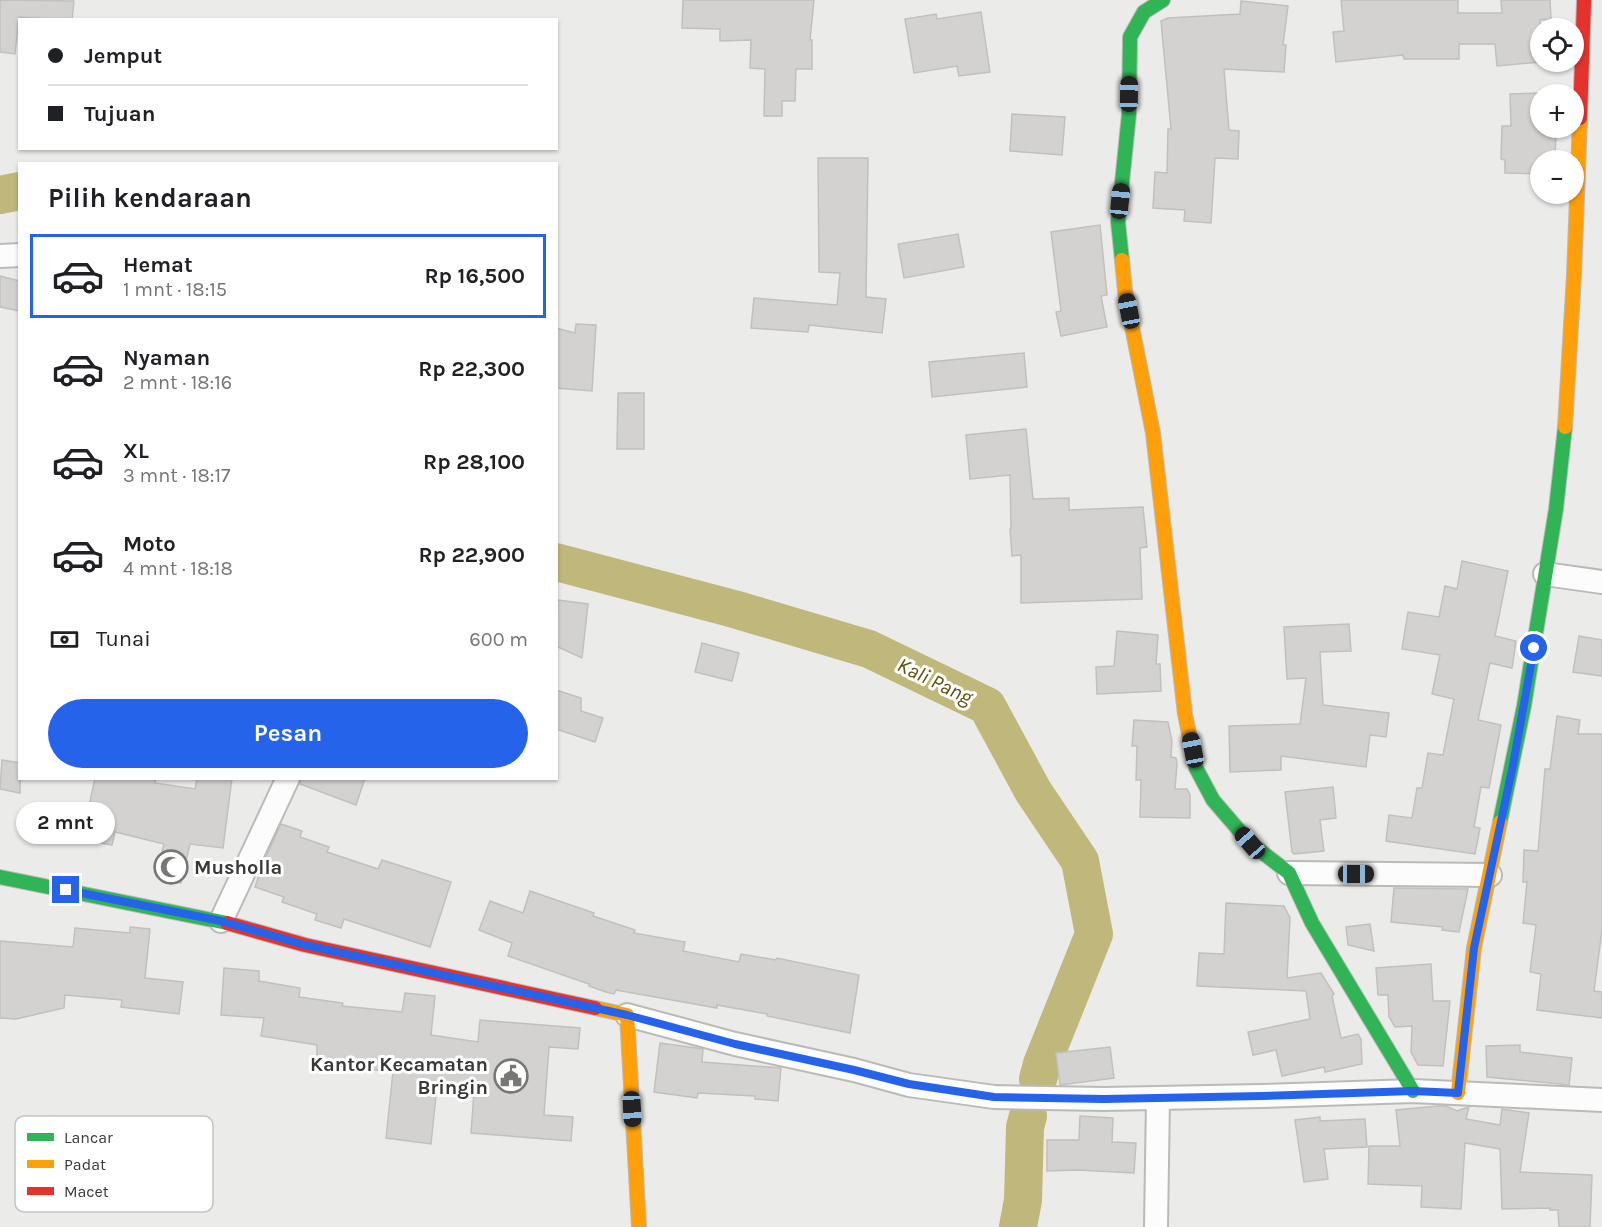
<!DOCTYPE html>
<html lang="id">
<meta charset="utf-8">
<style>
:root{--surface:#fff;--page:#f2f2f2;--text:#202124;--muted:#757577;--line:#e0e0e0;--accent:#2563eb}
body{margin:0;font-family:Karla,sans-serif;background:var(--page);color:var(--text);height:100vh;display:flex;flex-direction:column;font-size:22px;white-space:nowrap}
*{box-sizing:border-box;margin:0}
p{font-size:20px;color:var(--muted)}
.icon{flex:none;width:33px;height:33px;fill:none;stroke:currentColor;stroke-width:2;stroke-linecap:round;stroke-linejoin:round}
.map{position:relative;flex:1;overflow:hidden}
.drawer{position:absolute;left:18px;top:162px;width:540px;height:618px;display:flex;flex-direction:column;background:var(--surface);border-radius:0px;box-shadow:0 2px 4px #0004}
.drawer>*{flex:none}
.banner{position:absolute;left:18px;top:18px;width:540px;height:132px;border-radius:0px;box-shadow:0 2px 4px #0004;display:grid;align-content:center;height:132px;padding:0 30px;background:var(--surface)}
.tools{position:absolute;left:1530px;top:18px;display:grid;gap:12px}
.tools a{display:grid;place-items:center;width:54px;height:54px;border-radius:50%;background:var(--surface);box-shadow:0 2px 4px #0004;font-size:30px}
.end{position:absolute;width:27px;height:27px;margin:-14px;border:8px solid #2563eb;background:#fff;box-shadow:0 0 0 3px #fff}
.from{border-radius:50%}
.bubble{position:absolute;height:42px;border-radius:21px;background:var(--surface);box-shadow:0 2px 4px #0004;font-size:20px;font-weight:700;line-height:42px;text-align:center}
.car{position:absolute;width:18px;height:36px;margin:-18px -9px;border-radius:8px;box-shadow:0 0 4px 2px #0007;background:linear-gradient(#222 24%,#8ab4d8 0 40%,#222 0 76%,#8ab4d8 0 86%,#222 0)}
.banner b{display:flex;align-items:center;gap:21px;height:57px;font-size:22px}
.banner b+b{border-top:2px solid var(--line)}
.banner i{width:15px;height:15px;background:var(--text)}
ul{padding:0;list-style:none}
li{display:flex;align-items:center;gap:18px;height:84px;margin:0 12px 9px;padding:0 18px;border:3px solid transparent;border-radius:0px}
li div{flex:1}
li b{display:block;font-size:22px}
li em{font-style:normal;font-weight:700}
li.current{border-color:var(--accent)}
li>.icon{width:54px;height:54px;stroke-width:1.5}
h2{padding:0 30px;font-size:27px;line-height:72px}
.pay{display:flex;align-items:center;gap:15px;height:66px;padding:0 30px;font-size:22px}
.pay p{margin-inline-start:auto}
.primary-button{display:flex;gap:12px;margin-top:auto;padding:12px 30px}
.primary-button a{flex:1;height:69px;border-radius:36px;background:var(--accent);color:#fff;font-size:24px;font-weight:700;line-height:69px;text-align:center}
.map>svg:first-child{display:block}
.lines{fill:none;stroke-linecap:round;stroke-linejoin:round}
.river{stroke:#c0b87a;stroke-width:38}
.building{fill:#d3d2d1;stroke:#c0c0be;stroke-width:1.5}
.street-casing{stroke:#bbbab9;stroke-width:26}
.fast-casing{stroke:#bbbab9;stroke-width:16}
.slow-casing{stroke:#bbbab9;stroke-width:16}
.jam-casing{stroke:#bbbab9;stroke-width:16}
.street{stroke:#fcfcfc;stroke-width:22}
.fast{stroke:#30b455;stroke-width:14}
.slow{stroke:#ff9f0a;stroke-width:14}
.jam{stroke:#e5322d;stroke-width:14}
.route{stroke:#2563eb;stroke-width:8}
.labels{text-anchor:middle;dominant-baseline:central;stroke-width:6;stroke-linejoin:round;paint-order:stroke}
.poi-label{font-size:20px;font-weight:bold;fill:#393937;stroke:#fff;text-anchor:start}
.water-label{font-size:21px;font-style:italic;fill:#5a520f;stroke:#fff}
.key{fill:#fff;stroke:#c4c4c3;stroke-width:1.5}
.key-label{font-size:16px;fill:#393937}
</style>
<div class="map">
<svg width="1602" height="1227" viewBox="0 0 1602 1227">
<rect width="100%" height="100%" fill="#ebebe9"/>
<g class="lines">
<g class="river">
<path d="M0 195 20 191"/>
<path d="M556 562 734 609 869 649 987 706 1033 791 1080 861 1094 934 1042 1064 1038 1079"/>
<path d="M1018 1227 1023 1200 1025 1127 1028 1116"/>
</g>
</g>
<g class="building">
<path d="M0 0 74 1 72 20 19 17 15 54 0 52Z"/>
<path d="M683 0H814L810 40H812V69H796L795 101H782V116H764L765 69 750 68 751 40 720 41V29L682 28Z"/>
<path d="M1341 0H1458V13H1502L1501 0H1550L1551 19 1540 20V62L1497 66 1495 44H1459V59H1404L1403 55 1336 62 1333 32 1344 31Z"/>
<path d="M1241 1 1288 6 1283 45H1286L1284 72 1224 69 1229 130 1239 131 1238 159 1215 158 1211 223 1184 221 1185 210 1153 208 1155 172 1167 173 1168 129H1171L1161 21 1168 18 1240 14Z"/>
<path d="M981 12 990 72 959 76 957 66 914 73 905 19 936 14 937 19Z"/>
<path d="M1540 93V128H1556L1555 160H1540V174L1505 173V160L1501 159 1502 126H1511L1510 94Z"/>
<path d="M1012 114 1065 117 1062 155 1010 151Z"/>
<path d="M818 158H868L866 297 886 299 882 333 809 325 808 332 751 328 754 298 837 305 840 273 819 272Z"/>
<path d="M1100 225 1107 295 1101 296 1107 327 1061 336 1056 312 1061 311 1051 232Z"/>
<path d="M958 234 964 267 904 278 898 244Z"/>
<path d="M0 276 20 281V311L0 307Z"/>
<path d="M576 324 596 325 592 391 556 388V328L575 333Z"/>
<path d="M1024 353 1027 387 932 397 929 362Z"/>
<path d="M618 393H644V449H617Z"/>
<path d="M1026 429 1033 499 1069 498V510L1143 507 1147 547 1140 548 1142 599 1021 603V555L1012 556 1010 529H1011L1010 475 970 479 966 435Z"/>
<path d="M1462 561 1508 571 1495 636 1516 641 1512 668 1490 663 1478 720 1501 725 1489 788 1481 787 1474 827 1480 828 1475 854 1386 841 1389 815 1412 818 1417 788H1422L1428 753 1443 755 1454 699 1432 694 1440 655 1402 649 1408 612 1439 617 1445 586 1457 589Z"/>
<path d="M558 600 588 604 582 658 556 646Z"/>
<path d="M1349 624 1351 651 1320 652 1323 705 1389 713 1386 737 1370 735 1366 767 1281 756V770L1230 772 1229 726 1300 724 1306 678 1287 679 1284 627Z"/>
<path d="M1117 631 1158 635 1156 664H1160L1161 691 1097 694 1096 667 1114 666Z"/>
<path d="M1579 636 1602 640V676L1573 672Z"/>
<path d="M702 643 739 653 732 681 695 672Z"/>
<path d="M556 690 581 698V711L603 718 595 742 556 729Z"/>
<path d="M1557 716 1580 720 1578 734H1602V930L1594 991 1602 992V1018L1537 1010 1541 974 1530 972 1536 925 1523 923 1527 882H1523L1524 850 1538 851 1545 769H1550Z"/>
<path d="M1134 720 1168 722 1172 741 1171 757 1176 758 1177 764 1175 789H1187L1190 795V818L1140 817 1141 780H1136L1137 746H1132Z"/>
<path d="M2 760 20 763V793L0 789Z"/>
<path d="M95 778H156L155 783 195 789 197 778H232L223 848 190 844 181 883 156 876 164 844 115 832 112 845 82 839Z"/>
<path d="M301 778H365L356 805 300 784Z"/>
<path d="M1333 787 1336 818 1320 820 1324 851 1294 854 1292 852 1285 792Z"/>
<path d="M281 824 302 831 300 837 329 847 327 852 378 869 382 860 451 882 430 947 344 919 341 928 315 920 317 914 282 902 284 897 255 887 263 863Z"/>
<path d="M1394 888 1468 889 1459 932 1442 930 1443 927 1391 922Z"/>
<path d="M530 891 594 913 593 916 635 930 634 933 685 942 683 951 739 962 741 954 776 960 777 958 859 975 850 1033 767 1016V1014L717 1005V1008L616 990 614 994 606 992 589 986V984L508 956 512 943 479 930 490 901 523 913Z"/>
<path d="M1226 903 1284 906 1290 918 1287 978 1321 973 1334 994 1332 996 1341 1038 1358 1034 1361 1039 1362 1064 1325 1072 1324 1067 1282 1076 1276 1050 1253 1055 1248 1032 1310 1019 1306 991 1197 986 1199 953 1224 954Z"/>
<path d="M1370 924 1374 951 1348 945 1346 927Z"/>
<path d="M130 927 150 929 145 978 183 982 179 1014 121 1007 122 1000 65 995 64 1008 16 1019 0 1018V941L73 947 75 928 130 933Z"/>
<path d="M1431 964 1433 1001H1450L1443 1066 1418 1065 1411 1052 1412 1026 1395 1027 1389 1017 1388 995H1378L1376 968Z"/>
<path d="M224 968 259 971V981L300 988 299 997 343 1003 342 1006 402 1012 405 993 435 996 431 1035 478 1042 480 1020 580 1028 578 1049 549 1047 544 1115 573 1117 571 1141 471 1133 474 1092 437 1086 431 1144 386 1138 393 1072 341 1066 342 1062 317 1058V1045L261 1036 264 1018 221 1015Z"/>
<path d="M660 1043 703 1049 702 1062 781 1068 778 1101 755 1099V1096L698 1093 697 1098 654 1092Z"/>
<path d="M1520 1045V1052L1572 1058 1569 1085 1487 1077 1486 1046Z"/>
<path d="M1110 1047 1114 1078 1060 1085 1056 1053Z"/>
<path d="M1438 1106H1446L1457 1111 1469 1107 1466 1119 1500 1125 1502 1109 1529 1113 1520 1172 1592 1175 1590 1227H1559L1558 1210H1550V1208L1502 1209 1500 1149 1465 1143 1461 1209 1421 1207 1422 1186 1368 1184 1369 1146H1400L1396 1110Z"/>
<path d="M1080 1116 1113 1118 1112 1142 1136 1143 1134 1173 1077 1170 1047 1171V1140H1079Z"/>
<path d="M1320 1117V1121L1365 1119 1367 1147 1324 1149 1328 1179 1304 1182 1295 1120Z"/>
</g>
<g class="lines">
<defs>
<g id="street">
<path d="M0 256 20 255"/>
<path d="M1545 574 1602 582"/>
<path d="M1289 873 1490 875"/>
<path d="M221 921 288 778"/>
<path d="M627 1015 735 1044 854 1070 909 1085 994 1097 1104 1099 1261 1096 1413 1091 1602 1100"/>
<path d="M1156 1227 1158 1098"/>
</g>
<g id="fast">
<path d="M1122 260 1118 222 1129 114 1130 37 1144 12 1163 0"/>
<path d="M1194 758 1196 768 1213 800 1250 843 1289 873 1312 923 1413 1091"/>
<path d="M1500 822 1524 706 1556 509 1565 427"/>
<path d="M0 877 227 923"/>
</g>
<g id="slow">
<path d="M1122 260 1125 291 1153 433 1185 714 1194 758"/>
<path d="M1565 427 1574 275 1580 118"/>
<path d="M595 1008 627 1015 639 1227"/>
<path d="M1458 1093 1474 948 1500 822"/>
</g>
<g id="jam">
<path d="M1580 118 1584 0"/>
<path d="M227 923 305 945 595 1008"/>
</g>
</defs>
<use href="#street" class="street-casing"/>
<use href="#fast" class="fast-casing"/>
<use href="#slow" class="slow-casing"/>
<use href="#jam" class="jam-casing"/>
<use href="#street" class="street"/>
<use href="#fast" class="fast"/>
<use href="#slow" class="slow"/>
<use href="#jam" class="jam"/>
</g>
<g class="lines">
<path class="route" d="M66 890 221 921 305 945 627 1015 735 1044 854 1070 909 1084 994 1097 1104 1099 1262 1096 1413 1091 1458 1093 1474 948 1513 765 1534 648"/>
</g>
<defs>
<symbol id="mosque-ring" viewBox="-11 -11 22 22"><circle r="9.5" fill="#fff" stroke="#777775" stroke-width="1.5"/><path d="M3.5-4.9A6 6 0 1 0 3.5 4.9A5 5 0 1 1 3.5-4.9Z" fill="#777775"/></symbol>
<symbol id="civic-ring" viewBox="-11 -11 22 22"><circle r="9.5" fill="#fff" stroke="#777775" stroke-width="1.5"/><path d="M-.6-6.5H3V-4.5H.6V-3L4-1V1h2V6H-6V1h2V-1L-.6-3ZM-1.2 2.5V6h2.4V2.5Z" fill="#777775"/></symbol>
</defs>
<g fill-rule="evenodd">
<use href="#mosque-ring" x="152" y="848" width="38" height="38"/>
<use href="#civic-ring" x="492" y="1057" width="38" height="38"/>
</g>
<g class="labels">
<g class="poi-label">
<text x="194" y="867">Musholla</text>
<text x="488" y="1064" text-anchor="end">Kantor Kecamatan<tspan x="488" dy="23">Bringin</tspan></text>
</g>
<g class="water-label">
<text transform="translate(935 681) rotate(26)">Kali Pang</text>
</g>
</g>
<rect x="15" y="1116" width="198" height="96" rx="9" class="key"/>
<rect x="27" y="1133" width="27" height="8" fill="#30b455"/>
<rect x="27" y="1160" width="27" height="8" fill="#ff9f0a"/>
<rect x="27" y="1187" width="27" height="8" fill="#e5322d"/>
<g class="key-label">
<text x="64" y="1143">Lancar</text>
<text x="64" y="1170">Padat</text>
<text x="64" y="1197">Macet</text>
</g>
</svg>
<div class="tools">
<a><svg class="icon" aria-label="locate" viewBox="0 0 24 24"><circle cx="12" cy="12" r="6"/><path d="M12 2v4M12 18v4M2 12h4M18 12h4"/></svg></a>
<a>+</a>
<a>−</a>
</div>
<i class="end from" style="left:1534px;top:648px"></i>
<i class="end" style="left:66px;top:890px"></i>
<div class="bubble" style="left:16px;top:802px;width:99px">2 mnt</div>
<i class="car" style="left:1129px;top:94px;rotate:1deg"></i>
<i class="car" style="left:1120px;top:201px;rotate:6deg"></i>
<i class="car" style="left:1129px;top:311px;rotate:349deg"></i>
<i class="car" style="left:1193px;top:750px;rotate:349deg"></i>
<i class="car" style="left:1250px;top:843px;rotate:319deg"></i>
<i class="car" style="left:1356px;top:874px;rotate:90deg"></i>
<i class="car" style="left:632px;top:1109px;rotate:177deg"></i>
<div class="banner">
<b><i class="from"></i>Jemput</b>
<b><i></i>Tujuan</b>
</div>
<section class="drawer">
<h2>Pilih kendaraan</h2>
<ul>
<li class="current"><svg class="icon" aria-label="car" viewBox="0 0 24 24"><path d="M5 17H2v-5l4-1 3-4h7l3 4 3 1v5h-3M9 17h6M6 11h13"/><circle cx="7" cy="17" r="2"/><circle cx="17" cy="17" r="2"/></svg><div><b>Hemat</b><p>1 mnt · 18:15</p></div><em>Rp 16,500</em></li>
<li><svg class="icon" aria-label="car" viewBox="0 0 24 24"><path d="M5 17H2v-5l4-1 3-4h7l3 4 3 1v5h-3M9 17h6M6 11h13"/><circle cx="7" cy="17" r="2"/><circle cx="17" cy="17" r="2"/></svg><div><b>Nyaman</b><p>2 mnt · 18:16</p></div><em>Rp 22,300</em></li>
<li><svg class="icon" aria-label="car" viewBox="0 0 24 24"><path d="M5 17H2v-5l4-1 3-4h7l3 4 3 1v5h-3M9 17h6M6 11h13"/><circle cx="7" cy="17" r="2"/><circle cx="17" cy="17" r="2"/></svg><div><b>XL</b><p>3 mnt · 18:17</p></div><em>Rp 28,100</em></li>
<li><svg class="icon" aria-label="car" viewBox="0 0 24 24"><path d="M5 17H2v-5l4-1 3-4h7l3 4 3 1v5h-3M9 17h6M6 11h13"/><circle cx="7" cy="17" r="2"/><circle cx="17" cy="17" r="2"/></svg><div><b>Moto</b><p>4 mnt · 18:18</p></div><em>Rp 22,900</em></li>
</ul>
<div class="pay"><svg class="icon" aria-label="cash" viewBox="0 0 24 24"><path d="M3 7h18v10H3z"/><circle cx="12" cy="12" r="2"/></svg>Tunai<p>600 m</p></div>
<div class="primary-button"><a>Pesan</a></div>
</section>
</div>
